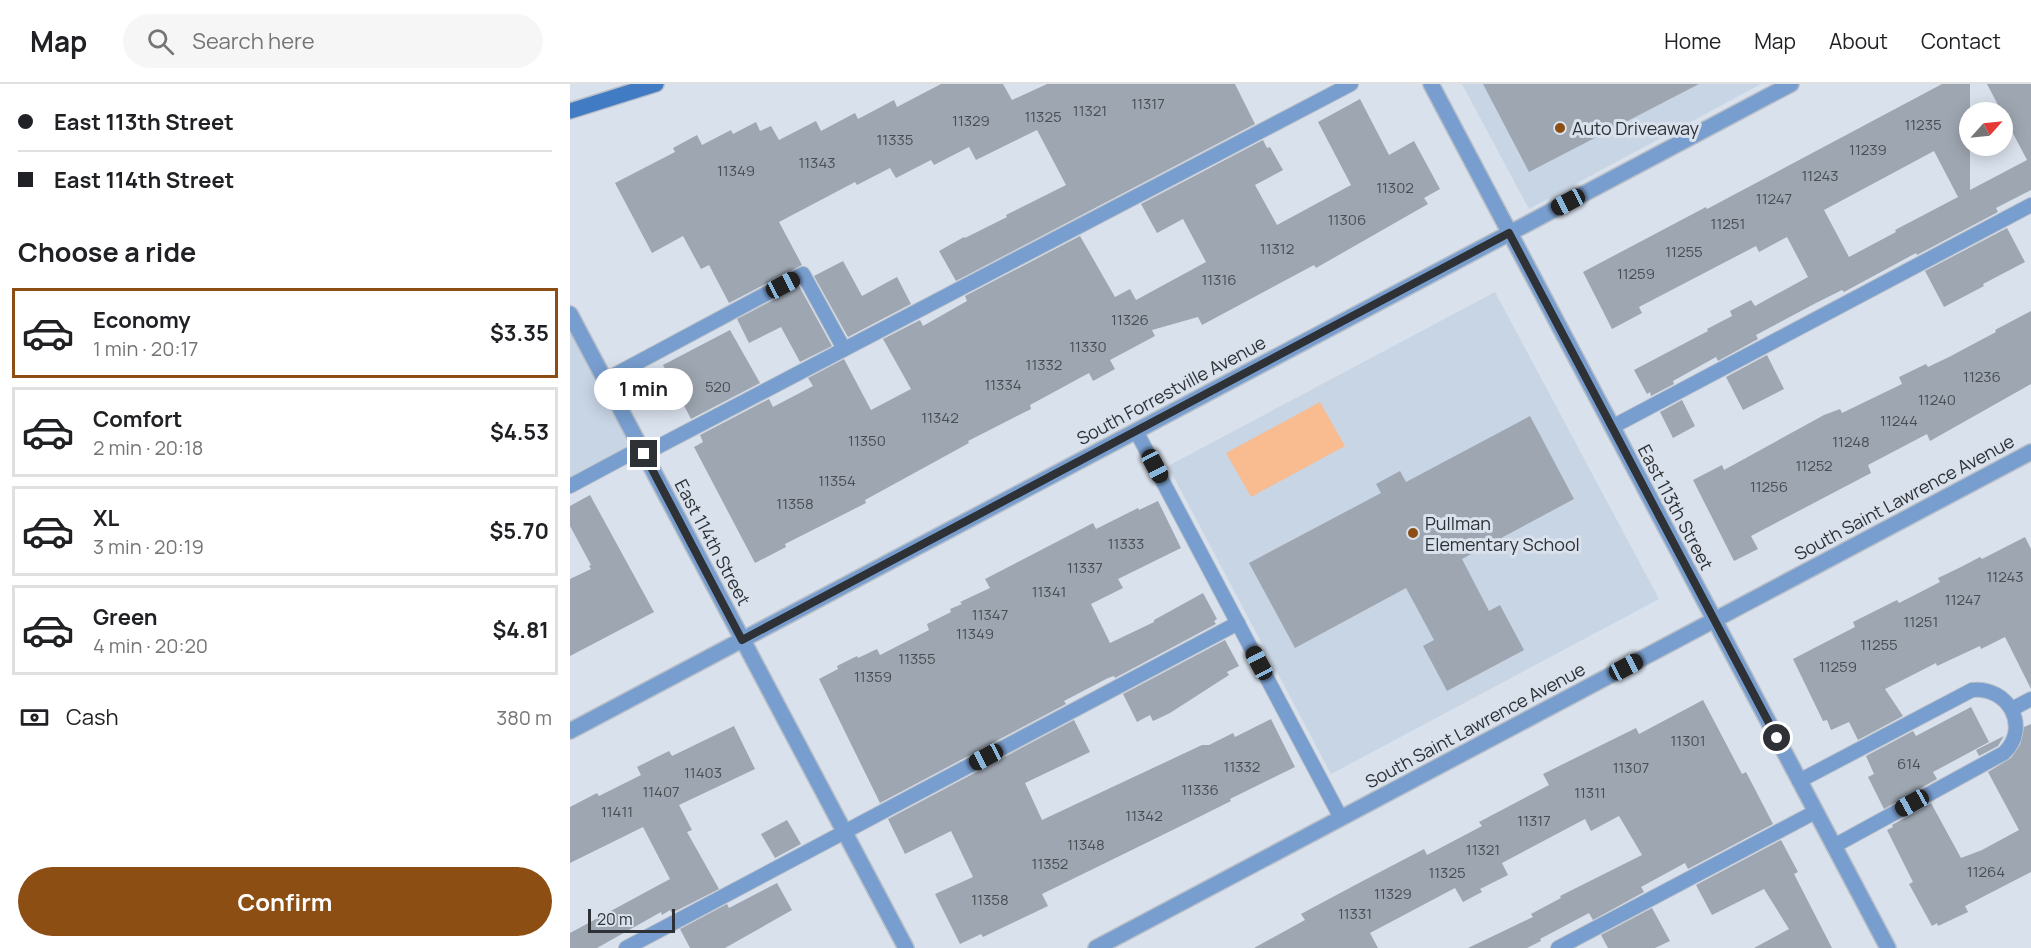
<!DOCTYPE html>
<meta charset="utf-8">
<style>
:root{--surface:#fff;--page:#f6f6f6;--text:#202124;--muted:#757577;--line:#e0e0e0;--accent:#8c4e13}
body{margin:0;font-family:Manrope,sans-serif;background:var(--page);color:var(--text);height:100vh;display:flex;flex-direction:column;font-size:22px;white-space:nowrap}
*{box-sizing:border-box;margin:0}
p{font-size:20px;color:var(--muted)}
.icon{flex:none;width:33px;height:33px;fill:none;stroke:currentColor;stroke-width:2;stroke-linecap:round;stroke-linejoin:round}
.map{position:relative;flex:1;overflow:hidden}
.side{display:flex;flex-direction:column;background:var(--surface);width:570px}
.side>*{flex:none}
.banner{display:grid;align-content:center;height:132px;padding:0 18px;background:var(--surface)}
.needle{width:39px;rotate:63deg}
.buttons{position:absolute;left:1389px;top:18px;display:grid;gap:12px}
.buttons a{display:grid;place-items:center;width:54px;height:54px;border-radius:50%;background:var(--surface);box-shadow:0 3px 15px #0003;font-size:30px}
.scale{position:absolute;left:18px;bottom:15px;width:87px;box-sizing:border-box;padding-left:6px;border:3px solid #2e3135;border-top:0;font-size:16px;line-height:21px;white-space:nowrap;color:#2e3135;-webkit-text-stroke:4px #d9e1ec;paint-order:stroke}
.end{position:absolute;width:27px;height:27px;margin:-14px;border:8px solid #2e3135;background:#fff;box-shadow:0 0 0 3px #fff}
.from{border-radius:50%}
.bubble{position:absolute;height:42px;border-radius:21px;background:var(--surface);box-shadow:0 3px 15px #0003;font-size:20px;font-weight:700;line-height:42px;text-align:center}
.car{position:absolute;width:18px;height:36px;margin:-18px -9px;border-radius:8px;box-shadow:0 0 4px 2px #0007;background:linear-gradient(#222 24%,#8ab4d8 0 40%,#222 0 76%,#8ab4d8 0 86%,#222 0)}
.banner b{display:flex;align-items:center;gap:21px;height:57px;font-size:22px}
.banner b+b{border-top:2px solid var(--line)}
.banner i{width:15px;height:15px;background:var(--text)}
ul{padding:0;list-style:none}
li{display:flex;align-items:center;gap:18px;height:90px;margin:0 12px 9px;padding:0 6px;border:3px solid var(--line);border-radius:0px}
li div{flex:1}
li b{display:block;font-size:22px}
li em{font-style:normal;font-weight:700}
li.current{border-color:var(--accent)}
li>.icon{width:54px;height:54px;stroke-width:1.5}
h2{padding:0 18px;font-size:27px;line-height:72px}
.pay{display:flex;align-items:center;gap:15px;height:66px;padding:0 18px;font-size:22px}
.pay p{margin-inline-start:auto}
.primary-button{display:flex;gap:12px;margin-top:auto;padding:12px 18px}
.primary-button a{flex:1;height:69px;border-radius:36px;background:var(--accent);color:#fff;font-size:24px;font-weight:700;line-height:69px;text-align:center}
header{display:flex;align-items:center;gap:36px;box-sizing:border-box;height:84px;padding:0 30px;background:var(--surface);border-bottom:2px solid var(--line)}
header strong{font-size:28px}
nav{display:flex;gap:33px;margin-inline-start:auto;font-size:21px}
.search{width:420px;height:54px;background:var(--page);display:flex;align-items:center;gap:15px;box-sizing:border-box;padding:0 21px;border-radius:33px;color:var(--muted);font-size:22px}
main{display:flex;flex:1;min-height:0}
.map>svg:first-child{display:block}
.built{fill:#c8d5e5}
.green{fill:#f8bc90}
.building{fill:#9ea6b1;fill-rule:evenodd}
.lines{fill:none;stroke-linecap:round;stroke-linejoin:round}
.lane-casing{stroke:#b7bec7;stroke-width:16}
.street-casing{stroke:#b7bec7;stroke-width:18}
.secondary-casing{stroke:#b7bec7;stroke-width:18}
.lane{stroke:#789ecf;stroke-width:14}
.street{stroke:#789ecf;stroke-width:15}
.secondary{stroke:#417bc3;stroke-width:15}
.route{stroke:#2e3135;stroke-width:8}
.poi-dot{fill:#8c4e13;stroke:#d9e1ec;stroke-width:2}
.labels{text-anchor:middle;dominant-baseline:central;stroke-width:6;stroke-linejoin:round;paint-order:stroke}
.number-label{font-size:15px;fill:#4a4e54}
.poi-label{font-size:18px;fill:#2e3135;stroke:#d9e1ec;text-anchor:start}
.street-label{font-size:18px;fill:#2e3135;stroke:#d9e1ec}
</style>
<header>
<strong>Map</strong>
<div class="search"><svg class="icon" aria-label="search" viewBox="0 0 24 24"><circle cx="10" cy="10" r="6"/><path d="M15 15l6 6"/></svg>Search here</div>
<nav><a>Home</a><a>Map</a><a>About</a><a>Contact</a></nav>
</header>
<main>
<section class="side">
<div class="banner">
<b><i class="from"></i>East 113th Street</b>
<b><i></i>East 114th Street</b>
</div>
<h2>Choose a ride</h2>
<ul>
<li class="current"><svg class="icon" aria-label="car" viewBox="0 0 24 24"><path d="M5 17H2v-5l4-1 3-4h7l3 4 3 1v5h-3M9 17h6M6 11h13"/><circle cx="7" cy="17" r="2"/><circle cx="17" cy="17" r="2"/></svg><div><b>Economy</b><p>1 min · 20:17</p></div><em>$3.35</em></li>
<li><svg class="icon" aria-label="car" viewBox="0 0 24 24"><path d="M5 17H2v-5l4-1 3-4h7l3 4 3 1v5h-3M9 17h6M6 11h13"/><circle cx="7" cy="17" r="2"/><circle cx="17" cy="17" r="2"/></svg><div><b>Comfort</b><p>2 min · 20:18</p></div><em>$4.53</em></li>
<li><svg class="icon" aria-label="car" viewBox="0 0 24 24"><path d="M5 17H2v-5l4-1 3-4h7l3 4 3 1v5h-3M9 17h6M6 11h13"/><circle cx="7" cy="17" r="2"/><circle cx="17" cy="17" r="2"/></svg><div><b>XL</b><p>3 min · 20:19</p></div><em>$5.70</em></li>
<li><svg class="icon" aria-label="car" viewBox="0 0 24 24"><path d="M5 17H2v-5l4-1 3-4h7l3 4 3 1v5h-3M9 17h6M6 11h13"/><circle cx="7" cy="17" r="2"/><circle cx="17" cy="17" r="2"/></svg><div><b>Green</b><p>4 min · 20:20</p></div><em>$4.81</em></li>
</ul>
<div class="pay"><svg class="icon" aria-label="cash" viewBox="0 0 24 24"><path d="M3 7h18v10H3z"/><circle cx="12" cy="12" r="2"/></svg>Cash<p>380 m</p></div>
<div class="primary-button"><a>Confirm</a></div>
</section>
<div class="map">
<svg width="1461" height="864" viewBox="0 0 1461 864">
<rect width="100%" height="100%" fill="#d9e1ec"/>
<g class="built">
<path d="M892 0H1191L959 125Z"/>
<path d="M925 208 1089 515 761 690 598 382Z"/>
<path d="M0 232 67 360 0 396Z"/>
</g>
<path class="green" d="M750 318 775 362 681 413 656 369Z"/>
<g class="building">
<path d="M371 0H433L442 16 477 0H665L685 40 386 197 369 167 394 153 395 154 437 133 436 131 496 101 467 46 406 76 399 63 364 81 361 76 326 94 320 84 287 101 285 98 209 138 232 181 159 219 139 181 131 185 113 152 82 169 45 99 105 68 103 64 127 51 132 61 161 46 163 50 186 38 190 47 201 42 209 56 246 37 251 47 285 29 288 35 324 16 327 23Z"/>
<path d="M913 0H1129L959 88Z"/>
<path d="M1372 0H1400V106L1457 76 1417 0H1461V106L1426 124 1428 128 1347 171 1346 169 1274 208 1272 206 1246 219 1186 251 1188 255 1148 277 1146 273 1103 297 1104 300 1081 312 1080 308 1077 310 1064 286 1138 247 1137 245 1162 232 1160 227 1181 216 1185 222 1238 193 1217 153 1189 168 1186 162 1069 223 1072 229 1042 245 1013 188 1136 123 1137 125ZM1364 67 1388 113 1325 146 1326 148 1279 173 1254 126Z"/>
<path d="M790 15 819 71 844 57 870 105 854 114 858 120 746 184 744 181 632 241 628 233 582 246 585 252 540 276 545 285 523 297 519 289 460 321 461 325 398 357 399 359 295 416 296 419 215 460 216 463 185 479 124 363 133 358 130 351 199 315 203 323 243 302 238 294 274 275 301 326 341 305 313 255 350 236 353 242 397 217 395 212 510 152 545 213 560 205 566 216 636 178 613 135 587 149 571 120 693 56 697 64 700 63 713 86 685 101 707 141 781 101 748 38Z"/>
<path d="M1437 144 1455 178 1413 200 1414 202 1374 223 1355 187Z"/>
<path d="M273 177 292 212 327 193 341 220 278 253 244 192Z"/>
<path d="M229 202 262 262 230 278 211 243 179 259 167 235Z"/>
<path d="M1461 227V300L1360 357 1357 350 1298 381 1301 389 1181 452 1188 465 1164 477 1123 396 1152 381 1154 386 1254 331 1270 325 1272 329 1332 300 1329 293 1356 280 1358 283 1379 273 1426 248 1425 246Z"/>
<path d="M160 246 190 299 121 335 93 281Z"/>
<path d="M1197 271 1214 305 1173 326 1156 293Z"/>
<path d="M1112 316 1125 342 1103 354 1090 328Z"/>
<path d="M960 332 1004 415 892 475 919 527 930 521 954 566 877 607 853 562 864 556 836 504 725 564 679 479 811 409 806 400 830 387 836 398Z"/>
<path d="M20 411 84 528 0 572V495L21 485 19 482 21 481 0 442V422Z"/>
<path d="M588 417 611 464 548 495 553 504 521 520 540 559 584 538V536L633 509 647 535 644 537 646 540 545 594 544 592 538 594 494 617 496 620 310 719 249 595 268 585 267 582 287 572 288 574 307 565 310 571 359 546 357 540 381 528 380 525 392 520 390 518 420 504 415 495 523 439 526 445 568 424 569 426Z"/>
<path d="M1455 453 1461 465V605L1435 553 1411 565 1410 562 1367 582 1366 579 1315 605 1333 632 1288 656 1279 638 1261 646 1257 636 1253 637 1223 575 1285 543 1283 538 1327 516 1329 519 1370 498 1368 494 1391 483 1410 473 1412 475Z"/>
<path d="M655 556 669 582 657 588 659 591 600 629 583 637 580 631 567 638 553 610Z"/>
<path d="M1133 616 1172 690 1176 688 1203 740 1118 785 1115 779 1071 803 1074 808 1023 836 1019 829 970 855 971 857 957 864H898L963 833 961 830 991 814 990 812 1072 771 1049 732 1021 747 1015 735 932 779 938 791 910 805 912 808 893 818 885 804 800 849 808 864H684L735 836 731 830 787 800 854 765 857 771 912 742 909 738 979 701 973 690 1066 644 1069 650Z"/>
<path d="M1401 623 1419 658 1363 688 1367 695 1314 725 1298 693 1304 690 1296 672 1343 647 1346 652Z"/>
<path d="M701 635 725 683 660 715 661 717 623 736 472 810 478 822 413 853 411 850 390 860 365 810 403 793 381 747 335 770 318 735 504 636 520 668 455 699 472 736 632 661H639L663 649 665 653Z"/>
<path d="M1461 640V788L1395 822 1398 828 1368 842 1367 839 1362 842 1339 800 1343 798 1317 746 1323 743 1322 741 1361 719 1391 774 1412 766 1449 746 1418 688 1441 674 1450 661 1454 643Z"/>
<path d="M164 642 185 685 109 721 122 746 117 748 149 805 102 829 100 826 92 831 91 828 27 864H0V849L100 795 73 743 0 779V723L27 709 29 712 71 691 67 683 99 667 102 672Z"/>
<path d="M1434 652 1428 662 1409 672 1406 666Z"/>
<path d="M217 736 231 760 205 774 191 750Z"/>
<path d="M1211 756 1228 788 1224 790 1262 864H1184L1219 845 1194 805 1142 831 1126 801Z"/>
<path d="M207 799 222 826 155 864H120L110 845 157 820 159 824Z"/>
<path d="M1082 824 1100 857 1085 864H1038L1031 851Z"/>
</g>
<g class="lines">
<defs>
<g id="lane">
<path d="M35 296 233 190 274 265"/>
<path d="M1042 343 1461 121"/>
<path d="M566 347 771 734"/>
<path d="M74 370 781 0"/>
<path d="M0 402 71 364"/>
<path d="M1442 625 1461 615"/>
<path d="M1229 697 1402 606C1438 602 1461 643 1434 669L1264 762"/>
<path d="M56 864 668 539"/>
<path d="M988 864 1245 728"/>
</g>
<g id="street">
<path d="M861 0 1318 864"/>
<path d="M0 230 336 864"/>
<path d="M0 647 1221 0"/>
<path d="M526 864 1461 368"/>
</g>
<path id="secondary" d="M0 27 86 0"/>
</defs>
<use href="#lane" class="lane-casing"/>
<use href="#street" class="street-casing"/>
<use href="#secondary" class="secondary-casing"/>
<use href="#lane" class="lane"/>
<use href="#street" class="street"/>
<use href="#secondary" class="secondary"/>
</g>
<g class="lines">
<path class="route" d="M74 370 172 556 939 149 1207 654"/>
</g>
<g class="poi-dot">
<circle cx="990" cy="44" r="6"/>
<circle cx="843" cy="449" r="6"/>
</g>
<g class="labels">
<g class="number-label">
<text x="578" y="19">11317</text>
<text x="520" y="26">11321</text>
<text x="473" y="32">11325</text>
<text x="401" y="36">11329</text>
<text x="1353" y="40">11235</text>
<text x="325" y="55">11335</text>
<text x="1298" y="65">11239</text>
<text x="247" y="78">11343</text>
<text x="166" y="86">11349</text>
<text x="1250" y="91">11243</text>
<text x="825" y="103">11302</text>
<text x="1204" y="114">11247</text>
<text x="777" y="135">11306</text>
<text x="1158" y="139">11251</text>
<text x="707" y="164">11312</text>
<text x="1114" y="167">11255</text>
<text x="1066" y="189">11259</text>
<text x="649" y="195">11316</text>
<text x="560" y="235">11326</text>
<text x="518" y="262">11330</text>
<text x="474" y="280">11332</text>
<text x="1412" y="292">11236</text>
<text x="433" y="300">11334</text>
<text x="148" y="302">520</text>
<text x="1367" y="315">11240</text>
<text x="370" y="333">11342</text>
<text x="1329" y="336">11244</text>
<text x="297" y="356">11350</text>
<text x="1281" y="357">11248</text>
<text x="1244" y="381">11252</text>
<text x="267" y="396">11354</text>
<text x="1199" y="402">11256</text>
<text x="225" y="419">11358</text>
<text x="556" y="459">11333</text>
<text x="515" y="483">11337</text>
<text x="1435" y="492">11243</text>
<text x="479" y="507">11341</text>
<text x="1393" y="515">11247</text>
<text x="420" y="530">11347</text>
<text x="1351" y="537">11251</text>
<text x="405" y="549">11349</text>
<text x="1309" y="560">11255</text>
<text x="347" y="574">11355</text>
<text x="1268" y="582">11259</text>
<text x="303" y="592">11359</text>
<text x="1118" y="656">11301</text>
<text x="1339" y="679">614</text>
<text x="672" y="682">11332</text>
<text x="1061" y="683">11307</text>
<text x="133" y="688">11403</text>
<text x="630" y="705">11336</text>
<text x="91" y="707">11407</text>
<text x="1020" y="708">11311</text>
<text x="47" y="727">11411</text>
<text x="574" y="731">11342</text>
<text x="964" y="736">11317</text>
<text x="516" y="760">11348</text>
<text x="913" y="765">11321</text>
<text x="480" y="779">11352</text>
<text x="1416" y="787">11264</text>
<text x="877" y="788">11325</text>
<text x="823" y="809">11329</text>
<text x="420" y="815">11358</text>
<text x="785" y="829">11331</text>
</g>
<g class="poi-label">
<text x="1002" y="44">Auto Driveaway</text>
<text x="855" y="439">Pullman<tspan x="855" dy="21">Elementary School</tspan></text>
</g>
<g class="street-label">
<text transform="translate(601 306) rotate(-28)">South Forrestville Avenue</text>
<text transform="translate(1334 413) rotate(-28)">South Saint Lawrence Avenue</text>
<text transform="translate(1106 423) rotate(62)">East 113th Street</text>
<text transform="translate(143 458) rotate(62)">East 114th Street</text>
<text transform="translate(905 641) rotate(-28)">South Saint Lawrence Avenue</text>
</g>
</g>
</svg>
<div class="buttons">
<a><svg class="needle" viewBox="-14 -14 28 28"><path d="M0-13l5 13h-10z" fill="#e53935"/><path d="M0 13l5-13h-10z" fill="#757577"/></svg></a>
</div>
<div class="scale">20 m</div>
<i class="end from" style="left:1207px;top:654px"></i>
<i class="end" style="left:74px;top:370px"></i>
<div class="bubble" style="left:24px;top:284px;width:99px">1 min</div>
<i class="car" style="left:998px;top:118px;rotate:242deg"></i>
<i class="car" style="left:213px;top:201px;rotate:62deg"></i>
<i class="car" style="left:585px;top:382px;rotate:152deg"></i>
<i class="car" style="left:689px;top:579px;rotate:332deg"></i>
<i class="car" style="left:1056px;top:583px;rotate:62deg"></i>
<i class="car" style="left:416px;top:673px;rotate:242deg"></i>
<i class="car" style="left:1342px;top:719px;rotate:241deg"></i>
</div>
</main>
